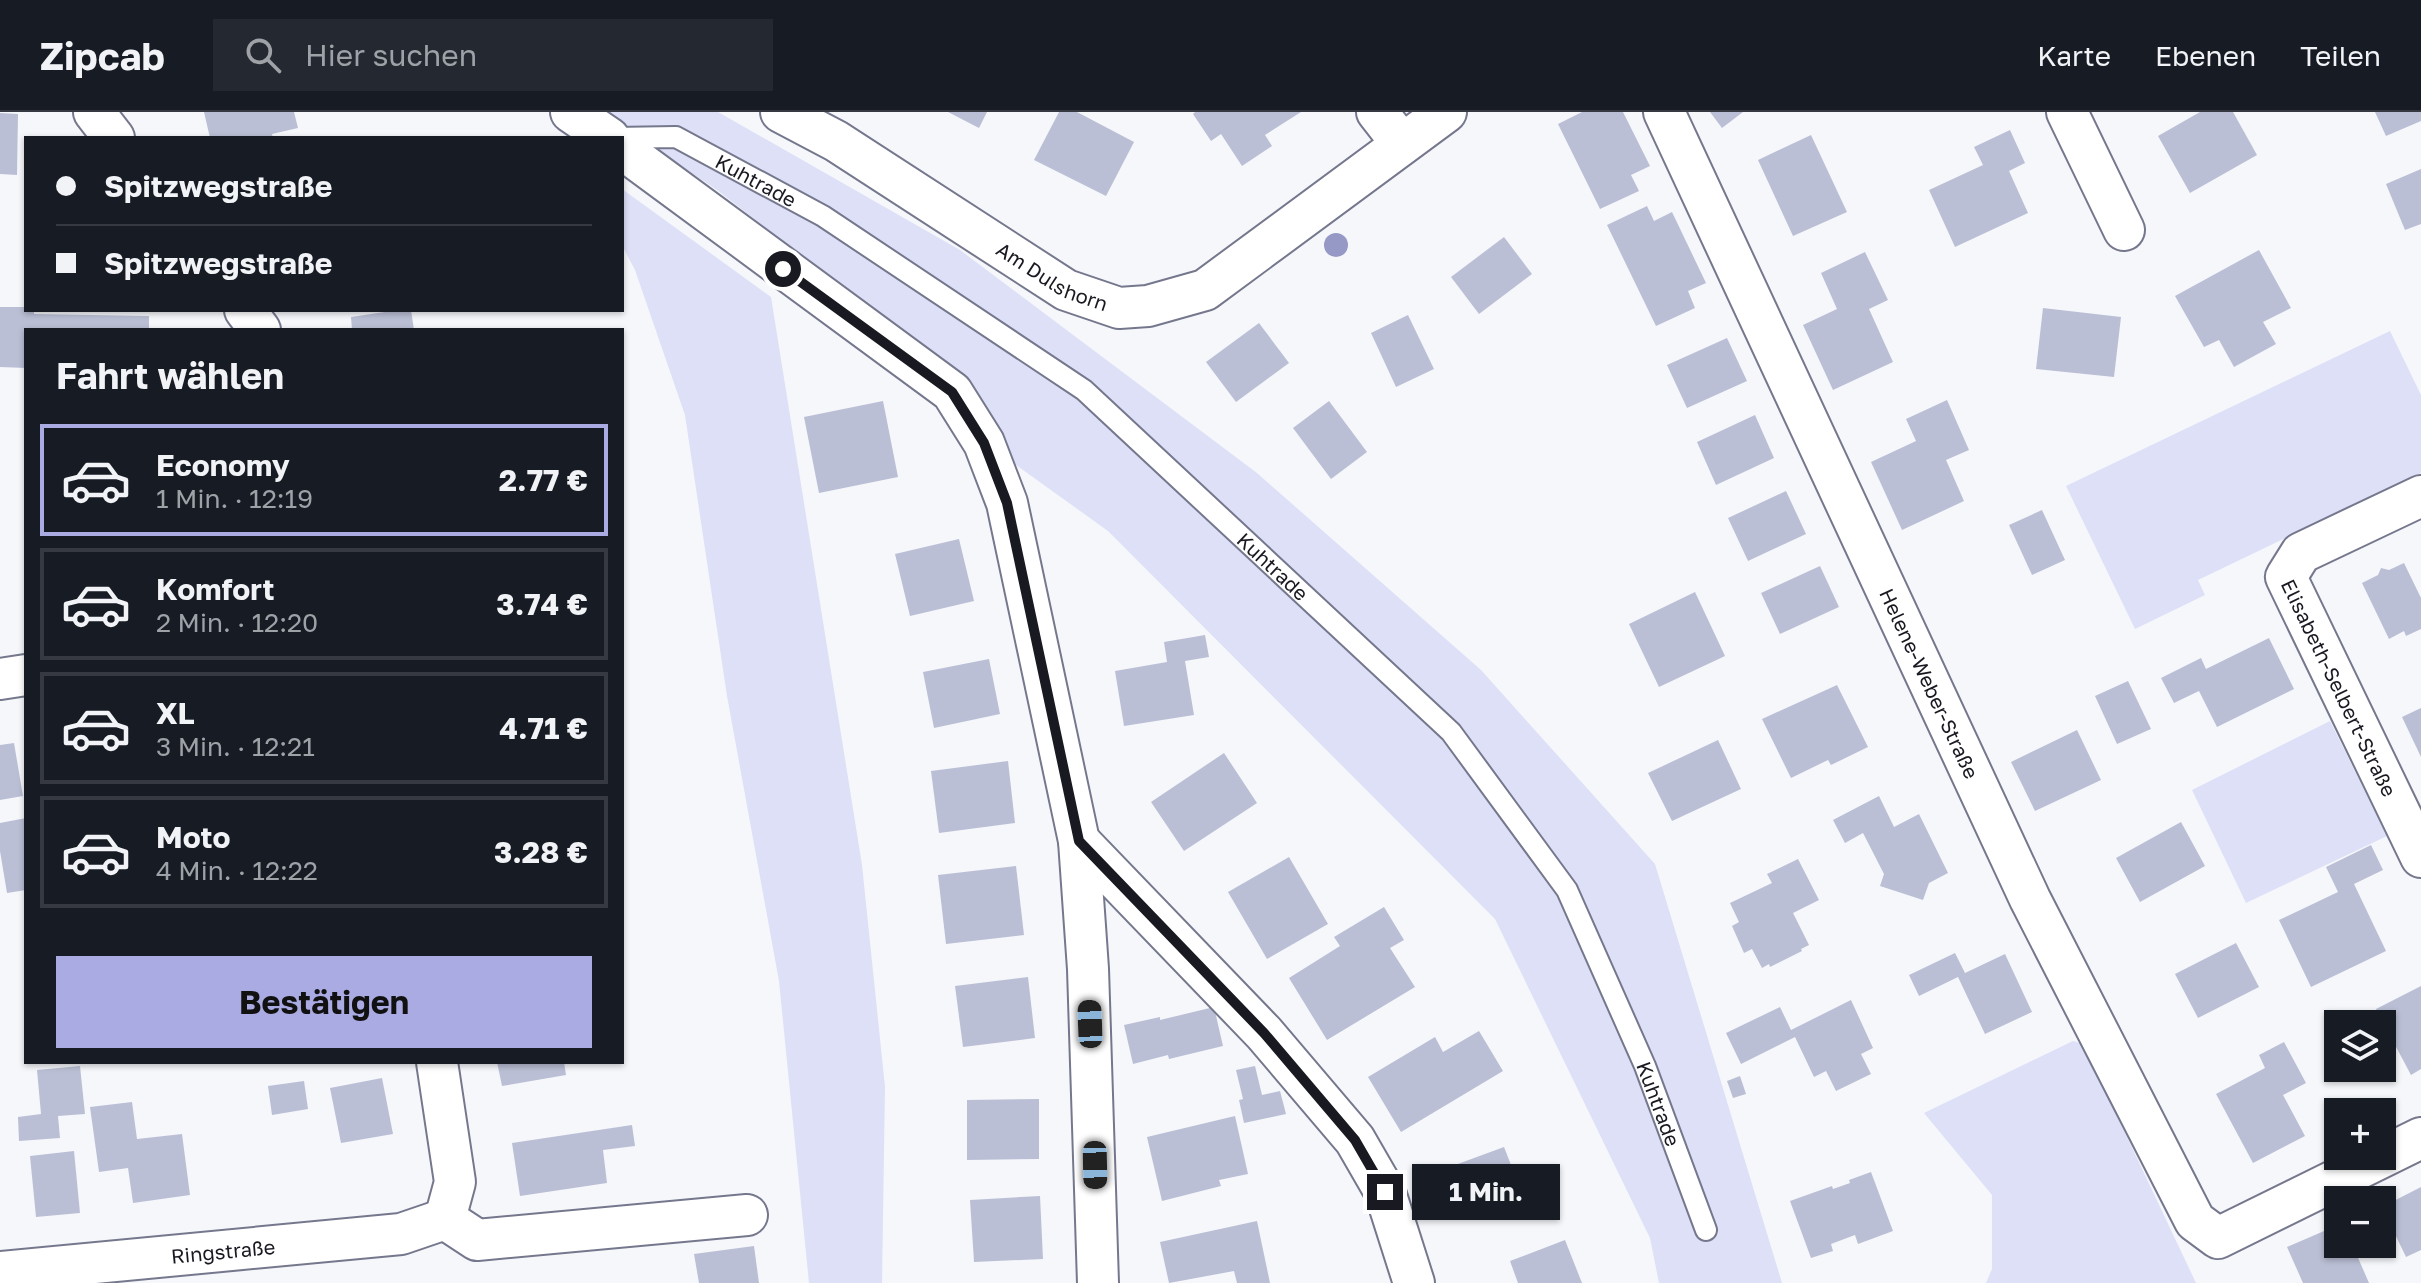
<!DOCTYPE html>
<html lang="de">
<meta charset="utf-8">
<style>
:root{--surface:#171b24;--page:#242831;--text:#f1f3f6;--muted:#9ea1a6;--line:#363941;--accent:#aaabe2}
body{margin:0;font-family:"Golos Text",sans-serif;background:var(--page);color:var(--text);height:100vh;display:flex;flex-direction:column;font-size:30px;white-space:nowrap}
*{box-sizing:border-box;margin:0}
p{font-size:26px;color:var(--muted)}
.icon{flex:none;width:44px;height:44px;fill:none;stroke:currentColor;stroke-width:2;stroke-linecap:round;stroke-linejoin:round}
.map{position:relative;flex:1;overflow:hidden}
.panel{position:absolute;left:24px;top:216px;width:600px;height:736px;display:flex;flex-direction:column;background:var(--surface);border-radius:0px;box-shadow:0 2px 6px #0004}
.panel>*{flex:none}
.guide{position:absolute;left:24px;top:24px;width:600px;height:176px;border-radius:0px;box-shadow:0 2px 6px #0004;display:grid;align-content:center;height:176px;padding:0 32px;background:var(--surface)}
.controls{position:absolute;left:2324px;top:898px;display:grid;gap:16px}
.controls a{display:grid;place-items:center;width:72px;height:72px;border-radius:0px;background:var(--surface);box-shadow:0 2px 6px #0004;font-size:40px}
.end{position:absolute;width:36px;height:36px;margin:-18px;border:10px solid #181921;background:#fff;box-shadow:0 0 0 4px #fff}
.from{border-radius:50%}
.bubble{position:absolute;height:56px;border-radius:0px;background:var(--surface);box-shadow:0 2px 6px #0004;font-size:26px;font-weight:700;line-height:56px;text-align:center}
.car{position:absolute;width:24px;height:48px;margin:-24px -12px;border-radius:10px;box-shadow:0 0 6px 2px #0007;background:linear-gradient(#222 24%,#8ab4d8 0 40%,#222 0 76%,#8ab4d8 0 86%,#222 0)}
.guide b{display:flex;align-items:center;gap:28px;height:76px;font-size:30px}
.guide b+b{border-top:2px solid var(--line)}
.guide i{width:20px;height:20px;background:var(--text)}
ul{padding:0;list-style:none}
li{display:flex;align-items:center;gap:24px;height:112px;margin:0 16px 12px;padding:0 16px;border:4px solid var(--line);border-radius:0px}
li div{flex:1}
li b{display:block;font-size:30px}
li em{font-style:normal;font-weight:700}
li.current{border-color:var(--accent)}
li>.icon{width:72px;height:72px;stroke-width:1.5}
h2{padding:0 32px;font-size:36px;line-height:96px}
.primary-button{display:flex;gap:16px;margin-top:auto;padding:16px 32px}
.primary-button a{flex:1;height:92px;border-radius:0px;background:var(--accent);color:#111;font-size:32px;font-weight:700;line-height:92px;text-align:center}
header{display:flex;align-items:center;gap:48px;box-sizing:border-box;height:112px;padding:0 40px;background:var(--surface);border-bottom:2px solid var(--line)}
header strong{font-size:38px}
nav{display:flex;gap:44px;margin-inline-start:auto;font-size:28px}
.search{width:560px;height:72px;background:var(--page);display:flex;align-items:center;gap:20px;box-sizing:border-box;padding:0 28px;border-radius:0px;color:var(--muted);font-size:30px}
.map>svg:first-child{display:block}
.green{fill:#dde0f7}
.building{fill:#bbbfd5}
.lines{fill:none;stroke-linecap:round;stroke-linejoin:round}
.lane-casing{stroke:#75788d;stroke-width:24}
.street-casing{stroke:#75788d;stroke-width:44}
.lane{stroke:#fff;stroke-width:20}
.street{stroke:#fff;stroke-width:40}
.tree{fill:#9698c5}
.route{stroke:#181921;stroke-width:10}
.labels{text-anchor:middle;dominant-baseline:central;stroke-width:7;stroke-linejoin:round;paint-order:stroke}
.street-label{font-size:20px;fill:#181921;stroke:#f6f7fb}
</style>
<header>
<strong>Zipcab</strong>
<div class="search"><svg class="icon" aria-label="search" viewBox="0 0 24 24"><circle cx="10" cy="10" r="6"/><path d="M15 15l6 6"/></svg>Hier suchen</div>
<nav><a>Karte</a><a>Ebenen</a><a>Teilen</a></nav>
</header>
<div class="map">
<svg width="2421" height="1171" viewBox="0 0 2421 1171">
<rect width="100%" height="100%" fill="#f6f7fb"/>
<g class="green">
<path d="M601 0H718L960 138 1257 361 1481 558 1655 752 1782 1171H1659L1650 1126 1495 807 1108 419 1012 350 966 271 717 78Z"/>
<path d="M622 77 771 185 862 753 885 975 882 1171H809L779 869 727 584 685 303 635 158 622 133Z"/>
<path d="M2390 219 2421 283V361L2198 468 2205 483 2135 517 2066 374Z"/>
<path d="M2330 609 2387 724 2246 791 2192 678Z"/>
<path d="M2073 929 2083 932 2196 1171H1986L1992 1157V1083L1924 1001Z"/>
</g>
<g class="building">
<path d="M204 0H294L298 16 272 22 273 26H210Z"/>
<path d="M948 0H987L979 16Z"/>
<path d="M1059 0H1077L1134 30 1106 84 1034 48Z"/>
<path d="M1195 0H1301L1265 23 1272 34 1242 54 1221 22 1211 29 1193 2Z"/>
<path d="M1582 0H1623L1650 54 1631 63 1639 79 1600 97 1558 12Z"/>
<path d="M1710 0H1743L1722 16Z"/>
<path d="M2200 0H2233L2257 43 2190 81 2158 24Z"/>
<path d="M2375 0H2421V9L2386 24Z"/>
<path d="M0 1 18 2 17 63 0 62Z"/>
<path d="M2010 18 2025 51 2009 59 2028 101 1955 135 1929 78 1983 53 1974 35Z"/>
<path d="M1811 23 1847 100 1793 124 1758 48Z"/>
<path d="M2421 57V112L2405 118 2386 72Z"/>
<path d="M1647 94 1654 109 1672 100 1706 171 1688 179 1695 196 1656 214 1607 113Z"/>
<path d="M1504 125 1532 162 1479 202 1451 165Z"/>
<path d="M2259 138 2291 196 2263 210 2276 232 2234 255 2219 228 2204 235 2175 184Z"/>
<path d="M1865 140 1888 188 1869 197 1893 250 1833 278 1803 213 1837 197 1821 161Z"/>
<path d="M0 195H26V198H34V202L149 204V218H26V256L0 255Z"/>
<path d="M2043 196 2121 205 2114 265 2036 257Z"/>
<path d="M398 198H411L414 218H352L351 205Z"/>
<path d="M1408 203 1434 257 1396 275 1371 221Z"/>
<path d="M1259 211 1289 251 1236 290 1206 250Z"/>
<path d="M1727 226 1747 269 1687 296 1667 253Z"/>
<path d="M1947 288 1969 338 1946 348 1964 389 1902 418 1871 350 1916 329 1906 307Z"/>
<path d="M883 289 898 365 819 381 804 305Z"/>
<path d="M1329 289 1367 340 1331 367 1293 316Z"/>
<path d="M1755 303 1774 346 1716 373 1697 330Z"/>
<path d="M1786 379 1806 422 1748 449 1728 406Z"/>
<path d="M2042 398 2065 448 2032 463 2009 413Z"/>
<path d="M959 427 974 489 910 504 895 442Z"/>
<path d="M2404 451 2421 486V517L2406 524 2404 519 2389 527 2362 471 2378 463 2381 456 2389 458Z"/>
<path d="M1820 454 1839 495 1780 522 1761 481Z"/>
<path d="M1695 480 1725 544 1659 575 1629 512Z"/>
<path d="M1205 523 1209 545 1185 549 1194 603 1124 614 1115 559 1167 550 1164 530Z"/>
<path d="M2269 526 2294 577 2217 615 2199 579 2174 591 2161 566 2201 546 2206 557Z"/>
<path d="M989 547 1000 602 934 616 923 560Z"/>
<path d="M2128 569 2151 617 2117 632 2095 584Z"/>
<path d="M1837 573 1868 635 1831 653 1828 648 1791 666 1762 607Z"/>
<path d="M2421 596V645L2402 605Z"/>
<path d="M2077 618 2101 668 2035 699 2011 650Z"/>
<path d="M1718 628 1741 677 1672 709 1648 661Z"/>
<path d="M14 631 23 684 0 688V633Z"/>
<path d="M1224 641 1257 691 1184 739 1151 690Z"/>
<path d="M1008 649 1015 711 939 721 931 659Z"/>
<path d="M1879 684 1894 715 1919 702 1948 761 1929 771 1923 788 1880 774 1884 762 1863 721 1845 731 1833 708Z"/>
<path d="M26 706V778L7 781 0 739V711Z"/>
<path d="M2181 710 2205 754 2140 790 2116 746Z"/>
<path d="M2371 733 2383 758 2354 772 2386 839 2311 875 2279 808 2338 780 2326 755Z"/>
<path d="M1289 745 1328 812 1267 847 1228 780Z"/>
<path d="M1798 747 1819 788 1793 801 1809 833 1801 837 1802 839 1770 855 1769 852 1762 856 1752 837 1744 841 1732 814 1739 810 1730 791 1772 771 1767 762Z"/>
<path d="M1016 754 1024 823 946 832 938 763Z"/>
<path d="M1384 795 1404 828 1390 836 1415 875 1327 928 1289 866 1340 834 1334 825Z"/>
<path d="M2236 831 2259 875 2198 906 2175 862Z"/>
<path d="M1955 841 1965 861 2005 842 2032 900 1985 922 1958 865 1919 884 1909 863Z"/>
<path d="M1028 865 1035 926 963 935 955 874Z"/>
<path d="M2421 874V957L2411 963 2376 897Z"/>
<path d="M1851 888 1873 936 1861 942 1871 962 1836 979 1826 959 1814 965 1795 925 1741 952 1726 921 1780 895 1791 918Z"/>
<path d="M1214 895 1223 934 1169 947 1168 943 1133 952 1124 913 1160 905V908Z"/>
<path d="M1479 919 1503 959 1401 1020 1368 965 1435 925 1443 940Z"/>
<path d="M2284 930 2306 971 2283 983 2305 1024 2253 1051 2216 982 2265 956 2259 943Z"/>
<path d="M497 950H564L566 963 502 974Z"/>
<path d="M80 954 85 1002 58 1004 60 1026 19 1029 18 1005 41 1002 37 958Z"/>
<path d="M1255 954 1262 983 1280 979 1286 1002 1244 1011 1239 988 1243 987 1236 958Z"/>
<path d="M1740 964 1746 982 1733 986 1727 969Z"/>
<path d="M382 966 393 1022 341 1031 330 976Z"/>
<path d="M304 969 308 997 272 1003 268 974Z"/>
<path d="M1039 987V1047L967 1048V988Z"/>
<path d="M132 990 137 1027 182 1022 190 1083 133 1091 128 1056 99 1060 90 995Z"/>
<path d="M1235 1004 1248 1062 1219 1068 1221 1074 1162 1089 1147 1025Z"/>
<path d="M632 1013 635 1034 603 1038 607 1071 520 1084 512 1031Z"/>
<path d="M1504 1035 1522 1081 1455 1107 1436 1060Z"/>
<path d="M74 1039 80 1101 36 1105 30 1044Z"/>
<path d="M1871 1060 1893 1119 1858 1132 1855 1123 1831 1132 1833 1139 1811 1146 1790 1089 1832 1074 1833 1077 1850 1071 1849 1068Z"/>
<path d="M2421 1075V1138L2406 1145 2382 1095Z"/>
<path d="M1040 1084 1043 1147 974 1150 970 1088Z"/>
<path d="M1257 1109 1270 1171H1237L1234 1159 1169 1171 1160 1130Z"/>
<path d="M2338 1113V1132H2352L2369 1171H2303L2287 1135Z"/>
<path d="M1565 1128 1582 1171H1518L1510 1149Z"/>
<path d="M754 1134 759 1171H699L694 1142Z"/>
</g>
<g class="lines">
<defs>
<g id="lane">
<path id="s1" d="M613 26 676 25 823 104 1084 278 1451 620 1567 778 1645 954 1706 1118"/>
</g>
<g id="street">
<path d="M94 0 114 26"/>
<path d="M571 0 609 26"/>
<path id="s2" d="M781 0 836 29 1066 178 1119 196 1148 194 1205 178 1446 0"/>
<path d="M1377 0 1402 32"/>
<path id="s3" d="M1664 0 2030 787 2195 1109 2218 1126 2421 1026"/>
<path d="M2067 0 2124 118"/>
<path d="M622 37 952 280 984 331 1007 391 1079 729 1088 857 1098 1171"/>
<path d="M245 198 260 218"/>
<path id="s4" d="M2421 384 2301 441 2286 465 2421 745"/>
<path d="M0 567 26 563"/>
<path d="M1079 729 1264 921 1355 1028 1385 1080 1414 1171"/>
<path d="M437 950 455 1070 445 1107"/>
<path d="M445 1107 477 1128 747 1103"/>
<path id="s5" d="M0 1160 401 1122 445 1107"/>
</g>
</defs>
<use href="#lane" class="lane-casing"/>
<use href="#street" class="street-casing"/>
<use href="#lane" class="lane"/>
<use href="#street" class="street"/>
</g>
<circle class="tree" cx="1336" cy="133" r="12"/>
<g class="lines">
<path class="route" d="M783 157 952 280 984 331 1007 391 1079 729 1264 921 1355 1028 1385 1080"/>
</g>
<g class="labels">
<g class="street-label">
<text stroke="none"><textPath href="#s1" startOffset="154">Kuhtrade</textPath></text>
<text stroke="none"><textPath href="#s2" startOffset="318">Am Dulshorn</textPath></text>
<text stroke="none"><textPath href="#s1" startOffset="802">Kuhtrade</textPath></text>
<text stroke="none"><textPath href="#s3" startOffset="630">Helene-Weber-Straße</textPath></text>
<text stroke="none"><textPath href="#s4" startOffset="284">Elisabeth-Selbert-Straße</textPath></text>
<text stroke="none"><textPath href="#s1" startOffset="1474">Kuhtrade</textPath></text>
<text stroke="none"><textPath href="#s5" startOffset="224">Ringstraße</textPath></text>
</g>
</g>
</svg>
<div class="controls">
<a><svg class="icon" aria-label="layers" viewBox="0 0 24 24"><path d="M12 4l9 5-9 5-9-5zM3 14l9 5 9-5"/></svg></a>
<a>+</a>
<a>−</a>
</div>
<i class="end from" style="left:783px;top:157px"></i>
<i class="end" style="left:1385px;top:1080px"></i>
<div class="bubble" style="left:1412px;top:1052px;width:148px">1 Min.</div>
<i class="car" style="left:1090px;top:912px;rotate:358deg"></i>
<i class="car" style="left:1095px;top:1053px;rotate:179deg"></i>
<div class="guide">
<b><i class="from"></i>Spitzwegstraße</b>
<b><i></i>Spitzwegstraße</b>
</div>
<section class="panel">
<h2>Fahrt wählen</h2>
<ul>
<li class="current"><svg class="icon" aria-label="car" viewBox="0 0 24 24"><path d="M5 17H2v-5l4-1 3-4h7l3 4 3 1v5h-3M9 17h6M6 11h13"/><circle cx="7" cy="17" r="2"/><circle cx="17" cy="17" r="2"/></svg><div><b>Economy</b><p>1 Min. · 12:19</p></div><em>2.77 €</em></li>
<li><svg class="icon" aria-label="car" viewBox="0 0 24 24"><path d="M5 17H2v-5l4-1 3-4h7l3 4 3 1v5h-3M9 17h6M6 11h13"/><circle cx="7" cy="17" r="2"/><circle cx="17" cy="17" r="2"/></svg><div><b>Komfort</b><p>2 Min. · 12:20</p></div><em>3.74 €</em></li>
<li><svg class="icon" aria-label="car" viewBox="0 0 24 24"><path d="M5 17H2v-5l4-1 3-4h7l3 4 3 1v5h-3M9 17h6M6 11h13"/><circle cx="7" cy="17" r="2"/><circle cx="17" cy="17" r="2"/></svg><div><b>XL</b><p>3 Min. · 12:21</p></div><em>4.71 €</em></li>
<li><svg class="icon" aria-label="car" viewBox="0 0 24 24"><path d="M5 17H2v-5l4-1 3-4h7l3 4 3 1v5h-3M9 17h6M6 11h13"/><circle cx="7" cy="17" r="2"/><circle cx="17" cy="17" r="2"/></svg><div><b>Moto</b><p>4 Min. · 12:22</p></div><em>3.28 €</em></li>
</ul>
<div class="primary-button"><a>Bestätigen</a></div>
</section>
</div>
